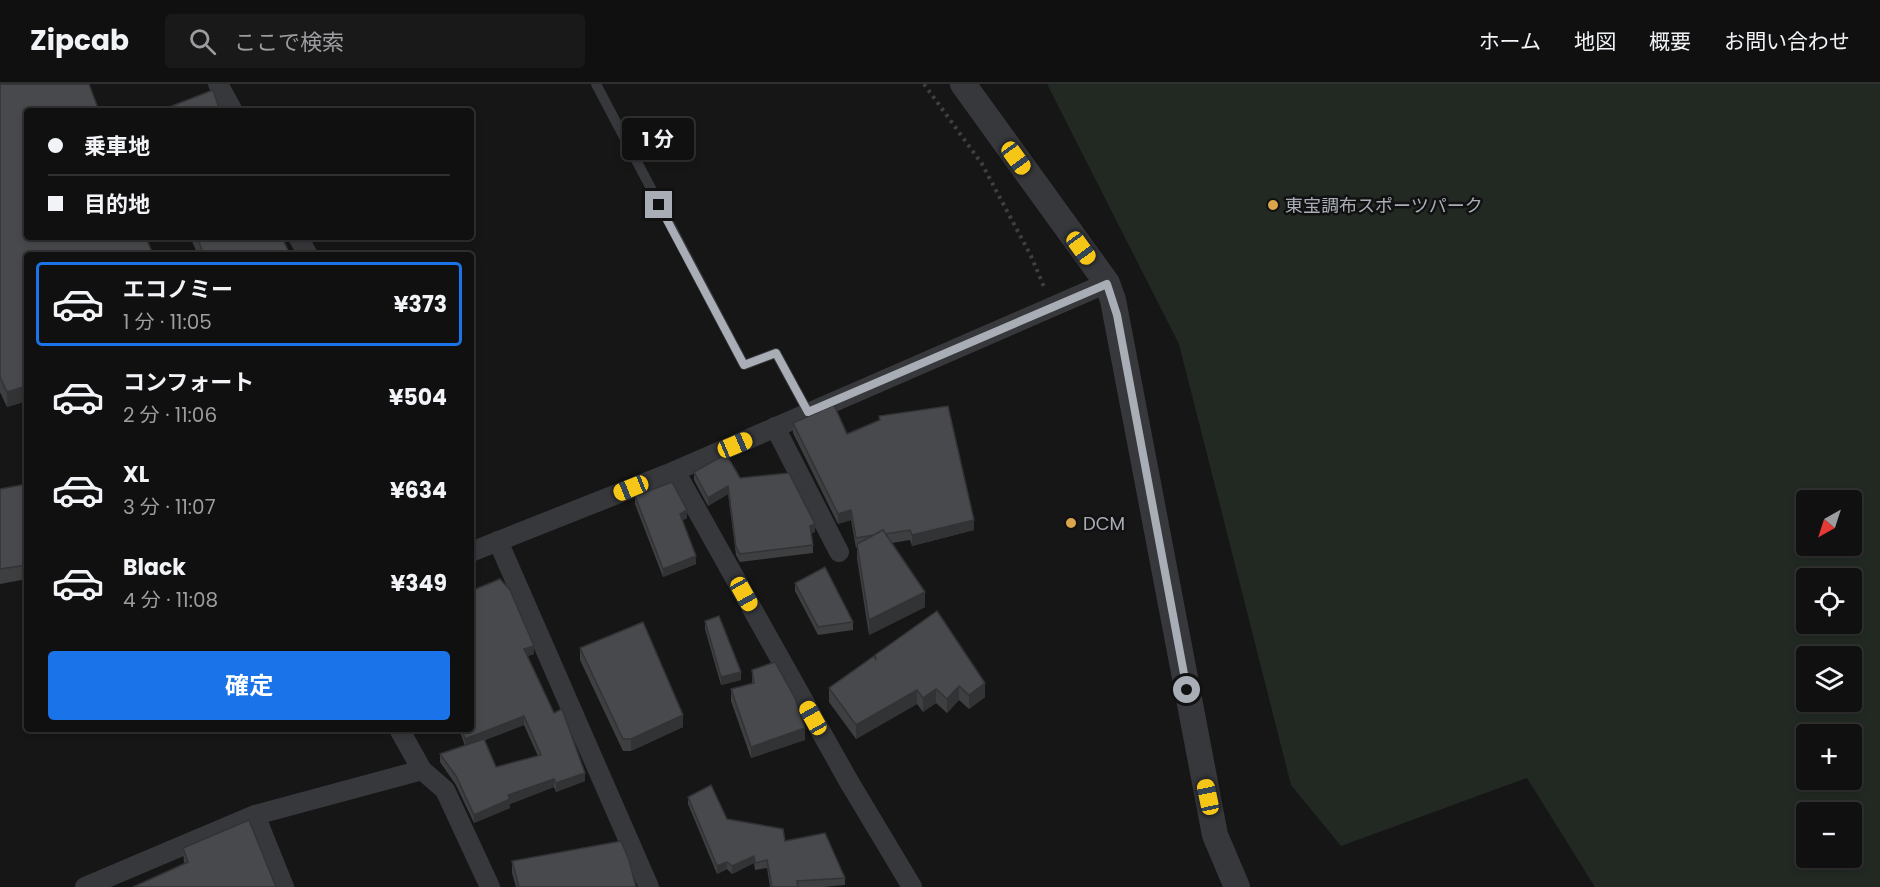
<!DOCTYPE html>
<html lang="ja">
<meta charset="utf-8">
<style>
:root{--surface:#101011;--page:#19191a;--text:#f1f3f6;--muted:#9c9d9f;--line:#303031;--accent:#1a73e8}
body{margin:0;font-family:Poppins,"Noto Sans JP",sans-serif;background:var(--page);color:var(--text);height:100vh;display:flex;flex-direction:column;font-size:22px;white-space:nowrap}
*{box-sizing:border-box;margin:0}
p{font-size:20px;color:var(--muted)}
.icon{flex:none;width:33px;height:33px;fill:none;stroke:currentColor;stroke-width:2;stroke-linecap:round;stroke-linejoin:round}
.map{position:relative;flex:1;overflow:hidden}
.details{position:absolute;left:24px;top:168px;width:450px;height:480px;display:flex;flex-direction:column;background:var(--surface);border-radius:6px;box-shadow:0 3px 9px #0003,0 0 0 2px var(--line)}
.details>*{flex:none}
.hud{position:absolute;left:24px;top:24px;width:450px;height:132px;border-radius:6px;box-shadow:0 3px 9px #0003,0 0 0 2px var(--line);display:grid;align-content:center;height:132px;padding:0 24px;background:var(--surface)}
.needle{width:39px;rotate:219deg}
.buttons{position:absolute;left:1796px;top:406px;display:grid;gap:12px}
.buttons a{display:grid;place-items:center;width:66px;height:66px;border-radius:6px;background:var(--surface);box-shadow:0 3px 9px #0003,0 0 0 2px var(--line);font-size:30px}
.end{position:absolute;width:27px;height:27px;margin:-14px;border:8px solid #a9aeb6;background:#111;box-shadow:0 0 0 3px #111}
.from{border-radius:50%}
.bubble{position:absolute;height:42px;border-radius:6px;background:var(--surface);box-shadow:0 3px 9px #0003,0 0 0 2px var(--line);font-size:20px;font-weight:700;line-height:42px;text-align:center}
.car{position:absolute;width:18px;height:36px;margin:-18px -9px;border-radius:8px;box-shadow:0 0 4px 2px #0007;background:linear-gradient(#f5c518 24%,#345 0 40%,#f5c518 0 76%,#345 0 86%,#f5c518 0)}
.hud b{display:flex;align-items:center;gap:21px;height:57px;font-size:22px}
.hud b+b{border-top:2px solid var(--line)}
.hud i{width:15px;height:15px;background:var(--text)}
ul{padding:10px 0 0;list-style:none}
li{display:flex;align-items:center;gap:18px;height:84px;margin:0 12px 9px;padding:0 12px;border:3px solid transparent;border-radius:6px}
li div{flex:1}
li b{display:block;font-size:22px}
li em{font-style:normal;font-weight:700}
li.current{border-color:var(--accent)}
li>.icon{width:54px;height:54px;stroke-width:1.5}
.primary-button{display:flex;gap:12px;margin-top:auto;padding:12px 24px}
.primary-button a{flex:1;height:69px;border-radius:6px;background:var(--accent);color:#fff;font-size:24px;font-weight:700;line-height:69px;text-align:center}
header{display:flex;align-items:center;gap:36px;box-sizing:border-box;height:84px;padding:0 30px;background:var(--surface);border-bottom:2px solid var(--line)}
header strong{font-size:28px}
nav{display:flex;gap:33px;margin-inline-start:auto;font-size:21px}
.search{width:420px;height:54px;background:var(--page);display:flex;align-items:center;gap:15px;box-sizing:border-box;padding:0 21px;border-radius:6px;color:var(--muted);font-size:22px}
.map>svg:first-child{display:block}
.green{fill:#222923;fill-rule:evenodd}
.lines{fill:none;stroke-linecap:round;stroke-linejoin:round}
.path{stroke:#3d3f43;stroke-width:4;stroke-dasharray:3 4.5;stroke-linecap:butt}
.service{stroke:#37383c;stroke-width:10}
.minor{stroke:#37383c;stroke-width:20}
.tertiary{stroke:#37383c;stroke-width:26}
.wall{fill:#3e3f41;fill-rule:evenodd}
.shaded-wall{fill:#323335}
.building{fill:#48494c;stroke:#323335;stroke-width:1.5}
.route{stroke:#a9aeb6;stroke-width:8}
.poi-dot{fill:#daa54b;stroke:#111112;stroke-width:2}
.labels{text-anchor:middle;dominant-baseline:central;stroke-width:5;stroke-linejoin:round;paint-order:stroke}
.poi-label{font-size:18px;fill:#a9aeb6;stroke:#111112;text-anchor:start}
</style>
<header>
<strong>Zipcab</strong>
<div class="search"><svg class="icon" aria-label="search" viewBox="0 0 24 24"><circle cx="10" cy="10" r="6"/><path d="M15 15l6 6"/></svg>ここで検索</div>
<nav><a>ホーム</a><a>地図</a><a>概要</a><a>お問い合わせ</a></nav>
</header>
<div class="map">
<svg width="1880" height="803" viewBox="0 0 1880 803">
<rect width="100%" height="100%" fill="#161617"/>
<path class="green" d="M1047 0H1880V803H1595L1527 694 1341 762 1291 701 1179 260ZM1806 417H1851V462H1806ZM1806 495H1851V540H1806ZM1806 573H1851V618H1806ZM1806 651H1851V696H1806ZM1806 729H1851V774H1806Z"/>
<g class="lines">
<path class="path" d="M924 0 982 80 1031 172 1044 203"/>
<path class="service" d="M596 0 744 281 776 269 808 328"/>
<g class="minor">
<path d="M218 0 233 27"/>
<path d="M298 153 308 171"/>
<path d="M775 343 839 468"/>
<path d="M675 387 848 696 912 803"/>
<path d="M498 457 649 803"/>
<path d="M471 468 675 387 1107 199"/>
<path d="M399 645 422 686 445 706 490 803"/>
<path d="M255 731 284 803"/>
<path d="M85 803 255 731 422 686"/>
</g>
<path class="tertiary" d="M963 0 1107 199 1113 216 1215 751 1237 803"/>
</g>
<g class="wall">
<path d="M0 0 27 171V317L7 323 0 308Z"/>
<path d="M190 153H282L290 171H198Z"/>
<path d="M879 332 974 446 912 462 910 456 892 459 925 523 869 551 857 474V463L856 464 851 436 838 440 793 349V339L847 350 879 336Z"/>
<path d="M694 388 740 394 815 448 811 449 813 461V469L740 478 736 471 728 410 708 422 694 396Z"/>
<path d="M27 400V495L0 500V405Z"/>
<path d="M635 412 687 434 683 436 696 480 663 493 635 420Z"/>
<path d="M500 495 534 570 528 572 585 697 556 708 554 703 510 720V724L474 739 456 701 440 678V670L465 662 459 645H471ZM524 641 538 672 496 683 485 656Z"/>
<path d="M795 499 853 538V546L818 551 795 507Z"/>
<path d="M937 527 985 613 969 625 959 616 947 629 936 619 923 628 917 620 856 655 829 618V604L875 575Z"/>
<path d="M705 537 741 596 721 601 705 545Z"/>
<path d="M580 564 683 643 631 667H623L580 576Z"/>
<path d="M752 586 805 656 751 674 731 617V605L752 600Z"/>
<path d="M688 713 727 735 845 794V801L823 803H770L767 784 755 786 754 779 732 790 727 785 717 790 688 720Z"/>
<path d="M183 764 276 803 184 780Z"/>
<path d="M512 777 636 803H516L512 789Z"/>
</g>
<g class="shaded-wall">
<path d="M27 302V317L7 323V308Z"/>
<path d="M728 402V410L708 422V414Z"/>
<path d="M687 426V434L680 438V430Z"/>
<path d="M851 426V436L838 440V430Z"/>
<path d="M974 436V446L912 462V451Z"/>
<path d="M815 440V448L810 450V442Z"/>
<path d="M696 472V480L663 493V485Z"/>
<path d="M925 508V523L869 551V536Z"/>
<path d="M534 562V570L524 573V565Z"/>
<path d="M741 588V596L721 601V593Z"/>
<path d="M985 599V613L969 625V611Z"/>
<path d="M959 602V616L947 629V615Z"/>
<path d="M936 605V619L923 628V614Z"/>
<path d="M917 606V620L856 655V641Z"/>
<path d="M683 631V643L631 667V655Z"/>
<path d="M524 632V641L465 663V655Z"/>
<path d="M805 644V656L751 674V663Z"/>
<path d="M585 689V697L556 708V699Z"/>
<path d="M554 695V703L510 720V724L474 739V731L508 711Z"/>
<path d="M754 772V779L732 790V782Z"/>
<path d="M727 778V785L717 790V782Z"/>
</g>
<g class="building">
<path d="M0 0H89L99 27H27V153H146L153 171H27V302L7 308 0 293Z"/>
<path d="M213 6 220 27H159Z"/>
<path d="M197 153H282L290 171H204Z"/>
<path d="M834 321 847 350 880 336 879 332 948 322 974 436 912 451 910 446 885 450 883 446 874 451 856 454 851 426 838 430 793 339Z"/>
<path d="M726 370 740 394 789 389 815 440 810 442 813 461 740 470 736 463 728 402 708 414 694 388Z"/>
<path d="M672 398 687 426 680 430 696 472 663 485 635 412Z"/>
<path d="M27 400V481L0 485V405Z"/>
<path d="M883 446 925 508 869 536 857 460Z"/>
<path d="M825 483 853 538 818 543 795 499Z"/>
<path d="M500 495 510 506 534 562 524 565 554 629 562 625 585 689 556 699 554 695 508 711 510 715 474 731 456 692 440 670 484 655 496 683 541 671 524 632 465 655 462 645H471V507Z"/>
<path d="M937 527 985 599 969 611 959 602 947 615 936 605 923 614 917 606 856 641 829 604 874 572 876 576 875 571Z"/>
<path d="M719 532 741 588 721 593 705 537Z"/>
<path d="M643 538 683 631 631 655H623L580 564Z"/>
<path d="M775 578 795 614 805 644 751 663 731 605 754 599 752 586Z"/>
<path d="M711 701 727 735 783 745 785 757 825 749 845 794 797 797 798 803H772L767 776 755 779 754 772 732 782 727 778 717 782 688 713Z"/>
<path d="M249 736 276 803H133L188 778 183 764Z"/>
<path d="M621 757 629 776 636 803H519L512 777Z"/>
</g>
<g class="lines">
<path class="route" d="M659 121 744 281 776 269 808 328 1107 200 1117 231 1187 606"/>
</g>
<g class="poi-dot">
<circle cx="1273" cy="121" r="6"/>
<circle cx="1071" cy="439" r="6"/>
</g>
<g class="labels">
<g class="poi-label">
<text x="1285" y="121">東宝調布スポーツパーク</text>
<text x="1083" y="439">DCM</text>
</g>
</g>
</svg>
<div class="buttons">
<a><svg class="needle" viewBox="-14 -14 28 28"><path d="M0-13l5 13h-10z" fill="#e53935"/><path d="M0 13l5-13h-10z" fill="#9c9d9f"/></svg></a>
<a><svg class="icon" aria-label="locate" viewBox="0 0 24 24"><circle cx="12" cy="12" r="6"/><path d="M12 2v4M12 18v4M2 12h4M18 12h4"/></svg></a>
<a><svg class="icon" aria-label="layers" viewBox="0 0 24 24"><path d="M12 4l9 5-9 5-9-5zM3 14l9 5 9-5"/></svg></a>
<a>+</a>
<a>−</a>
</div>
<i class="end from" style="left:1187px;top:606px"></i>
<i class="end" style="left:659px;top:121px"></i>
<div class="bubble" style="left:622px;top:34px;width:72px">1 分</div>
<i class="car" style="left:1016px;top:74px;rotate:144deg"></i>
<i class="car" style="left:1081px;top:164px;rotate:144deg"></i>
<i class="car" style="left:735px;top:361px;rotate:67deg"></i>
<i class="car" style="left:631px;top:404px;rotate:248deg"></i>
<i class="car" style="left:744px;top:510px;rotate:151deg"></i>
<i class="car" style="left:813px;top:634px;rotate:331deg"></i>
<i class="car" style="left:1208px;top:713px;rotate:348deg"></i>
<div class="hud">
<b><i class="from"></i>乗車地</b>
<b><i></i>目的地</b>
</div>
<section class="details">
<ul>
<li class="current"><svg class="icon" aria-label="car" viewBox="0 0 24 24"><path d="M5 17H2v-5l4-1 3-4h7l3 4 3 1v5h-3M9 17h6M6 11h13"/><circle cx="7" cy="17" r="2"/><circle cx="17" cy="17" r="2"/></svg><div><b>エコノミー</b><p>1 分 · 11:05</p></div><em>¥373</em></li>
<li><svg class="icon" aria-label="car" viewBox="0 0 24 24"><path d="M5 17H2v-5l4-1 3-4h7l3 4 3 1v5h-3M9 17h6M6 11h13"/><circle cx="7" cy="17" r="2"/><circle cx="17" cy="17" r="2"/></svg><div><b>コンフォート</b><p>2 分 · 11:06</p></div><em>¥504</em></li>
<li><svg class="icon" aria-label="car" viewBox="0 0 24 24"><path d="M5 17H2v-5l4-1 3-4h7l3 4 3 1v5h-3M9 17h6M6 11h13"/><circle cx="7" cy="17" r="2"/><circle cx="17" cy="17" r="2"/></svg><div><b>XL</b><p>3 分 · 11:07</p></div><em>¥634</em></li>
<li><svg class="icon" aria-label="car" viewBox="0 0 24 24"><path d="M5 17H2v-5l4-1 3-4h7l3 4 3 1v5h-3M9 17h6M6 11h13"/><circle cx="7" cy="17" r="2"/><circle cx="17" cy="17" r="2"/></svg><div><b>Black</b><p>4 分 · 11:08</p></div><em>¥349</em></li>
</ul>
<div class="primary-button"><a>確定</a></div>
</section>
</div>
